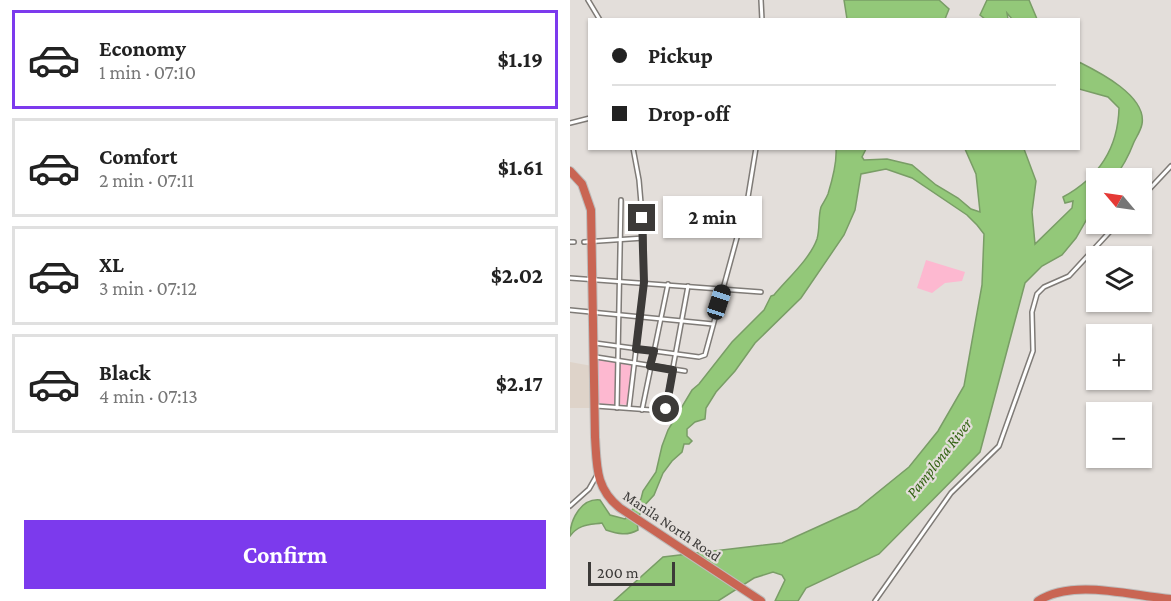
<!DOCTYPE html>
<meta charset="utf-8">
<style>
:root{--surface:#fff;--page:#f6f6f6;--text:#222;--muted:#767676;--line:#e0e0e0;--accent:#7c3aed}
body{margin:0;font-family:"Crimson Pro",serif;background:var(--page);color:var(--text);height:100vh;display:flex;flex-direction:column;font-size:22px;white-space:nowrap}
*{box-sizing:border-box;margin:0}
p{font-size:20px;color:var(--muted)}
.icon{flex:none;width:33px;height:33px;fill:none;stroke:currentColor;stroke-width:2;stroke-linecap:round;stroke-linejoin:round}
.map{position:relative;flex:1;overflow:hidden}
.sheet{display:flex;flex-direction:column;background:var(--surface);width:570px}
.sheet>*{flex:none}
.banner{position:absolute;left:18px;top:18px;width:492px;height:132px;border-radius:0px;box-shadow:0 2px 4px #0004;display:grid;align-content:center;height:132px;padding:0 24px;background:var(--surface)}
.needle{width:39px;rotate:299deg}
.tools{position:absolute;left:516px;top:168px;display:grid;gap:12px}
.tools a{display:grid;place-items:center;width:66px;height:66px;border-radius:0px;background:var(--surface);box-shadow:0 2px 4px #0004;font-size:30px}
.scale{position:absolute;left:18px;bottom:15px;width:87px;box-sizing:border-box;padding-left:6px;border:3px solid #3c3a38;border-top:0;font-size:16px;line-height:21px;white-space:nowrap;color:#3c3a38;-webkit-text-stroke:4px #e3deda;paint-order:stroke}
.end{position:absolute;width:27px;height:27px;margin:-14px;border:8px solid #3c3a38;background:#fff;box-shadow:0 0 0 3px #fff}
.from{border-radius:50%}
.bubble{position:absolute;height:42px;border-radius:0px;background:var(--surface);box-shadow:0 2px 4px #0004;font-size:20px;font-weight:700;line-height:42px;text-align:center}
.car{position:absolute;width:18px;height:36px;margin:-18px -9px;border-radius:8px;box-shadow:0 0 4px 2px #0007;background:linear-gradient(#222 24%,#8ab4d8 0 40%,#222 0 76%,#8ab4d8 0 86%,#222 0)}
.banner b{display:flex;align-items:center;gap:21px;height:57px;font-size:22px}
.banner b+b{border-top:2px solid var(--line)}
.banner i{width:15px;height:15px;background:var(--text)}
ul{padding:10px 0 0;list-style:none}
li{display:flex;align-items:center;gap:18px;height:99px;margin:0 12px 9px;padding:0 12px;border:3px solid var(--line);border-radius:0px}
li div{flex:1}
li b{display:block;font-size:22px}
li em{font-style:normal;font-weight:700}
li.on{border-color:var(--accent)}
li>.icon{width:54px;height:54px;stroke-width:1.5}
.primary-button{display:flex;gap:12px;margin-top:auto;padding:12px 24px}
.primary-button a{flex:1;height:69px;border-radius:0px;background:var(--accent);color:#fff;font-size:24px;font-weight:700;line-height:69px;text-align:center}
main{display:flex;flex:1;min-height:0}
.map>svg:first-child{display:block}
.built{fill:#ded3c9}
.green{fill:#fdb8d0}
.water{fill:#93c879;stroke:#799d66;stroke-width:1.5}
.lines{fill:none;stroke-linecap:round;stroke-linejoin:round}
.street-casing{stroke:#7f7b77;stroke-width:6}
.highway-casing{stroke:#bdbcbb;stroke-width:10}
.street{stroke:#fff;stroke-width:3}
.highway{stroke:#c96553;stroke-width:8}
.route{stroke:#3c3a38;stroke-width:8}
.labels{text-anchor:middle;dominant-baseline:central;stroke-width:4.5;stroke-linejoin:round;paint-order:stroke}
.street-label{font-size:15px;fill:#3c3a38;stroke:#e3deda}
.water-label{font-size:16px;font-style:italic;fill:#326212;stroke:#e3deda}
</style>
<main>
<section class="sheet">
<ul>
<li class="on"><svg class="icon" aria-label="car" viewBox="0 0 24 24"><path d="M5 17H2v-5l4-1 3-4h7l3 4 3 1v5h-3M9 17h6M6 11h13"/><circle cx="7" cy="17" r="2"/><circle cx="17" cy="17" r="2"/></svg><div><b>Economy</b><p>1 min · 07:10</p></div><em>$1.19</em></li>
<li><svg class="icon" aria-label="car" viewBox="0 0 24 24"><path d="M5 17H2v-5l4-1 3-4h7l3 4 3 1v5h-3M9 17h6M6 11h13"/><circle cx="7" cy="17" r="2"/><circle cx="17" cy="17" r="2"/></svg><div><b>Comfort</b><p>2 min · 07:11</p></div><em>$1.61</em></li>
<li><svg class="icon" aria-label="car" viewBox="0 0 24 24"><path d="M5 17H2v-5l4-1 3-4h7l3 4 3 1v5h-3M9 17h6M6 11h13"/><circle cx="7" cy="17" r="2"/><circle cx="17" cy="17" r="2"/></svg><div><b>XL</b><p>3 min · 07:12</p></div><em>$2.02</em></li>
<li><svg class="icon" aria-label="car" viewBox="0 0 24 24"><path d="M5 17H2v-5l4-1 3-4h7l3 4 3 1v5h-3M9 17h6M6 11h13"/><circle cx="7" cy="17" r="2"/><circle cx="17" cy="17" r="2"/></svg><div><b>Black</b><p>4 min · 07:13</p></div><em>$2.17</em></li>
</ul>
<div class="primary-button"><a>Confirm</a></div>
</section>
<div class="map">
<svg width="601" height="601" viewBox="0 0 601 601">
<rect width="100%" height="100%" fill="#e3deda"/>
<path class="built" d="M0 362 22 366 21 408H0Z"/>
<g class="green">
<path d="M356 260 395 272 392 281 375 283 362 293 347 288Z"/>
<path d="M27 357 47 362 45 405 26 403Z"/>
<path d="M50 362 63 365 57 405 48 404Z"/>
</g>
<g class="water">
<path d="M274 0H369L379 9 375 19H277Z"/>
<path d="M417 0H459L467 19H442L437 13 438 19H415L410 15Z"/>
<path d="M509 62C529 72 577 96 572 124 571 130 567 136 564 142 559 155 553 167 544 178H526V203L506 238 492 255 472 266 455 283 410 452 309 554 236 588 228 601H205L215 580 212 575 203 572 184 578 148 601H44L93 557 212 543 287 509 339 467 368 431 394 386 412 285 414 234 407 225 397 215 342 178 316 169 291 174 285 210 274 235 231 298 185 343 165 371 146 392 136 408 135 419 125 422 117 429V436L122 441 119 444H114L112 452 102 461 93 473 84 495 73 507 67 521 68 530C57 536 48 534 36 530L32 523C19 525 9 524 0 536 0 520 11 498 30 500L40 515 55 519 71 499 73 491 86 472 92 446 98 430 122 390 129 384 162 342 194 310 201 296 204 295C217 279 240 259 247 239 250 229 248 217 251 207 253 203 256 199 258 194 262 181 267 163 266 149H296L292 157 294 160 317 159 342 165 366 185 388 198 401 209 410 212 406 174 395 149H454L466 181 462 212 465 244 502 208 503 201 495 203 493 197C528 178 548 149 549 108L538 97 509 89Z"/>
</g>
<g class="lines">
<defs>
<g id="street">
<path d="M18 0 30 20"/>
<path d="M191 0 192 20"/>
<path d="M0 123 20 118"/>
<path d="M572 197 601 166"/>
<path d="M0 242H4"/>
<path d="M14 242 74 238"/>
<path d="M0 278 191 292"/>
<path d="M0 310 143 324"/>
<path d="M25 343 129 357 135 355 178 197 186 148"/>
<path d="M26 357 115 371"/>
<path d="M26 406 95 411 118 286"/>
<path d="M47 408 51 200"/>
<path d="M59 408 74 282V238L69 180 63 148"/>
<path d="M72 410 98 284"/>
<path d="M0 506 19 489 27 475"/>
<path d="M305 601 381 493 429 446 463 351 462 312 467 294 474 287 499 276 547 224"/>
</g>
<g id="highway">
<path d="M0 171 12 184 21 210 25 437C27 466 25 488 50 508L191 601"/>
<path d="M468 601C503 578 562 596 601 599"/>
</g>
</defs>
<use href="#street" class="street-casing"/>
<use href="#highway" class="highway-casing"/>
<use href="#street" class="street"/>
<use href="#highway" class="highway"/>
</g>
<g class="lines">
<path class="route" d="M72 218 74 282 66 349 84 351 80 366 103 370 96 409"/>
</g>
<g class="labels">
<g class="street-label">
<text transform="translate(102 526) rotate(34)">Manila North Road</text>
</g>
<g class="water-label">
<text transform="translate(369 458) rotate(-52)">Pamplona River</text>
</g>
</g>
</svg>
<div class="tools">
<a><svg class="needle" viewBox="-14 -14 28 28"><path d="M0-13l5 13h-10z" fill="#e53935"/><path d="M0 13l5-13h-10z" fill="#767676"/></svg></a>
<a><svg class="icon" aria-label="layers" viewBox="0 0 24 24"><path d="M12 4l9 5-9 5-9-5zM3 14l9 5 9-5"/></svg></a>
<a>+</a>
<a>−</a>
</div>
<div class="scale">200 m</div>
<i class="end from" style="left:96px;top:409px"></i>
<i class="end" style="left:72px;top:218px"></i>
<div class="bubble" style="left:93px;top:196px;width:99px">2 min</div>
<i class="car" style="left:149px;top:302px;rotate:18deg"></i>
<div class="banner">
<b><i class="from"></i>Pickup</b>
<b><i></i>Drop-off</b>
</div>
</div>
</main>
